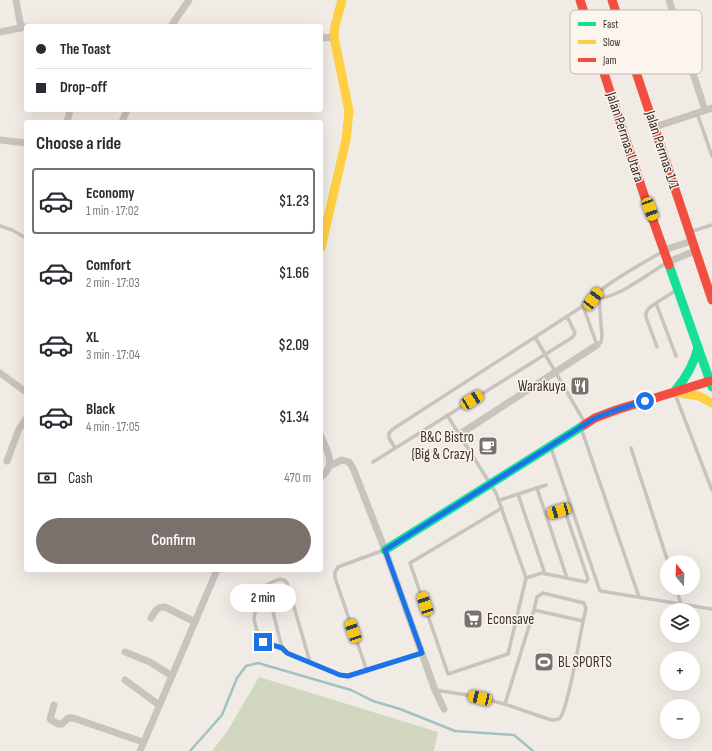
<!DOCTYPE html>
<meta charset="utf-8">
<style>
:root{--surface:#fff;--page:#f2f2f3;--text:#2b2b33;--muted:#7c7c81;--line:#e1e1e2;--accent:#7a716c}
body{margin:0;font-family:"Sofia Sans Condensed",sans-serif;background:var(--page);color:var(--text);height:100vh;display:flex;flex-direction:column;font-size:15px;white-space:nowrap}
*{box-sizing:border-box;margin:0}
p{font-size:13px;color:var(--muted)}
.icon{flex:none;width:22px;height:22px;fill:none;stroke:currentColor;stroke-width:2;stroke-linecap:round;stroke-linejoin:round}
.map{position:relative;flex:1;overflow:hidden}
.panel{position:absolute;left:24px;top:120px;width:299px;height:452px;display:flex;flex-direction:column;background:var(--surface);border-radius:4px;box-shadow:0 4px 16px #0002}
.panel>*{flex:none}
.guide{position:absolute;left:24px;top:24px;width:299px;height:88px;border-radius:4px;box-shadow:0 4px 16px #0002;display:grid;align-content:center;height:88px;padding:0 12px;background:var(--surface)}
.needle{width:26px;rotate:341deg}
.buttons{position:absolute;left:660px;top:555px;display:grid;gap:8px}
.buttons a{display:grid;place-items:center;width:40px;height:40px;border-radius:50%;background:var(--surface);box-shadow:0 4px 16px #0002;font-size:20px}
.end{position:absolute;width:18px;height:18px;margin:-9px;border:5px solid #1a73e8;background:#fff;box-shadow:0 0 0 2px #fff}
.from{border-radius:50%}
.bubble{position:absolute;height:28px;border-radius:14px;background:var(--surface);box-shadow:0 4px 16px #0002;font-size:13px;font-weight:600;line-height:28px;text-align:center}
.car{position:absolute;width:12px;height:24px;margin:-12px -6px;border-radius:5px;box-shadow:0 0 3px 1px #0007;background:linear-gradient(#f5c518 24%,#345 0 40%,#f5c518 0 76%,#345 0 86%,#f5c518 0)}
.guide b{display:flex;align-items:center;gap:14px;height:38px;font-size:15px}
.guide b+b{border-top:1px solid var(--line)}
.guide i{width:10px;height:10px;background:var(--text)}
ul{padding:0;list-style:none}
li{display:flex;align-items:center;gap:12px;height:66px;margin:0 8px 6px;padding:0 4px;border:2px solid transparent;border-radius:4px}
li div{flex:1}
li b{display:block;font-size:15px}
li em{font-style:normal;font-weight:600}
li.on{border-color:var(--accent)}
li>.icon{width:36px;height:36px;stroke-width:1.5}
h2{padding:0 12px;font-size:18px;line-height:48px}
.pay{display:flex;align-items:center;gap:10px;height:44px;padding:0 12px;font-size:15px}
.pay p{margin-inline-start:auto}
.button{display:flex;gap:8px;margin-top:auto;padding:8px 12px}
.button a{flex:1;height:46px;border-radius:24px;background:var(--accent);color:#fff;font-size:16px;font-weight:600;line-height:46px;text-align:center}
.map>svg:first-child{display:block}
.green{fill:#d1d6bf}
.lines{fill:none;stroke-linecap:round;stroke-linejoin:round}
.stream{stroke:#a1c2c1;stroke-width:2.5}
.lane{stroke:#c9c3be;stroke-width:3.5}
.street{stroke:#c9c3be;stroke-width:7}
.fast{stroke:#16e098;stroke-width:9}
.slow{stroke:#ffcf43;stroke-width:9}
.jam{stroke:#f24e42;stroke-width:9}
.route{stroke:#1a73e8;stroke-width:5}
.labels{text-anchor:middle;dominant-baseline:central;stroke-width:3;stroke-linejoin:round;paint-order:stroke}
.street-label{font-size:15px;fill:#3b302b;stroke:#fbf5ee}
.poi-label{font-size:15px;fill:#3b302b;stroke:#fbf5ee;text-anchor:end}
.key{fill:#fbf5ee;stroke:#c1bab4;stroke-width:1}
.key-label{font-size:11px;fill:#3b302b}
</style>
<div class="map">
<svg width="712" height="751" viewBox="0 0 712 751">
<rect width="100%" height="100%" fill="#f0ebe5"/>
<path class="green" d="M259 677 438 732 434 751H212L227 732Z"/>
<g class="lines">
<path class="stream" d="M190 751 222 715 237 678 246 666 258 663 351 690 373 701 400 709 455 731 514 735 533 751"/>
<g class="lane">
<path d="M697 113 712 156"/>
<path d="M0 226 12 230 26 238"/>
<path d="M690 232 712 225"/>
<path d="M675 291 656 303 676 356"/>
<path d="M593 299C617 299 645 276 666 263"/>
<path d="M656 303C651 307 645 309 646 317L657 347"/>
<path d="M583 306 597 345"/>
<path d="M535 337 585 423"/>
<path d="M597 345 601 342 602 336 599 298"/>
<path d="M675 394 712 490"/>
<path d="M447 415 496 493 526 578 508 654 448 674 410 563 502 508"/>
<path d="M581 428 639 597"/>
<path d="M395 448 389 438V433L393 429 583 306C591 300 597 293 605 287 623 274 643 263 662 252"/>
<path d="M551 448 600 591 712 609"/>
<path d="M631 448 668 562"/>
<path d="M373 462 573 337 575 333 567 316"/>
<path d="M537 488 567 578"/>
<path d="M518 494 545 574"/>
<path d="M500 500 546 485"/>
<path d="M526 578 542 573 586 582 588 579 566 514 563 511 546 515"/>
<path d="M676 588 681 604"/>
<path d="M543 593 584 603 586 609 583 621 534 610 537 597Z"/>
<path d="M268 595 255 613 254 619 258 636 263 642 282 648"/>
<path d="M310 662 287 583C283 576 273 581 267 585V588L282 648 287 653 340 675 348 676 422 653"/>
<path d="M367 671 335 578V572L338 567 384 550"/>
<path d="M435 690 467 695 505 704 551 720C554 720 557 720 560 718 568 708 580 637 583 621"/>
<path d="M505 704 534 610"/>
</g>
<g class="street">
<path d="M16 0 21 28"/>
<path d="M669 0 705 110"/>
<path d="M171 26 189 0"/>
<path d="M0 32 25 27"/>
<path d="M321 38 334 37"/>
<path d="M67 122 70 110"/>
<path d="M122 122 127 110"/>
<path d="M655 127 712 108"/>
<path d="M0 140 26 143"/>
<path d="M664 250 692 241"/>
<path d="M668 262 695 251"/>
<path d="M0 373 26 392"/>
<path d="M460 434 597 345"/>
<path d="M321 436C327 451 337 465 321 477"/>
<path d="M7 461 19 429 26 419"/>
<path d="M331 465 342 460 349 462 353 468 385 550 435 690 444 709"/>
<path d="M151 618C155 612 157 606 165 607L195 622"/>
<path d="M125 652 150 662 172 676"/>
<path d="M125 680 159 705"/>
<path d="M54 705 50 719 58 724H62L68 718H73L143 742"/>
<path d="M140 751 217 570"/>
</g>
<g class="fast">
<path d="M669 265 712 387"/>
<path d="M674 392C686 378 694 365 698 347"/>
<path d="M385 550 584 425"/>
</g>
<g class="slow">
<path d="M321 248 346 140 349 111 334 37 335 26 342 0"/>
<path d="M674 392 699 396 712 403"/>
</g>
<g class="jam">
<path d="M580 0 644 195 669 265"/>
<path d="M612 0 712 300"/>
<path d="M584 425 595 418 616 410 710 381"/>
</g>
</g>
<g class="lines">
<path class="route" d="M263 642 282 648 287 653 340 675 348 676 422 653 385 550 595 418 616 410 645 401"/>
</g>
<defs>
<symbol id="restaurant-square" viewBox="-11 -11 22 22"><rect x="-9" y="-9" width="18" height="18" rx="4" fill="#7a716c" stroke="#fbf5ee"/><path d="M-5-6h1v4h1v-4h1v4h1v-4h1v5L-1.5 .5V6h-2V.5L-5-1ZM5-6V6H3V1.5H1.5Q1.5-4 5-6Z" fill="#fff"/></symbol>
<symbol id="cafe-square" viewBox="-11 -11 22 22"><rect x="-9" y="-9" width="18" height="18" rx="4" fill="#7a716c" stroke="#fbf5ee"/><path d="M-5.5-4.5H6V0H3Q3 3.5 0 3.5H-2.5Q-5.5 3.5-5.5 0ZM3-3.2v2h1.7v-2ZM-6 4.5H4V6H-6Z" fill="#fff"/></symbol>
<symbol id="supermarket-square" viewBox="-11 -11 22 22"><rect x="-9" y="-9" width="18" height="18" rx="4" fill="#7a716c" stroke="#fbf5ee"/><path d="M-6-5.5h2.5l.6 2H6L4.5 2H-2.5L-4.4-4H-6ZM-1.5 3.2a1.3 1.3 0 1 0 .1 0ZM3 3.2a1.3 1.3 0 1 0 .1 0Z" fill="#fff"/></symbol>
<symbol id="stadium-square" viewBox="-11 -11 22 22"><rect x="-9" y="-9" width="18" height="18" rx="4" fill="#7a716c" stroke="#fbf5ee"/><path d="M0-5a6.5 5 0 1 0 0 10a6.5 5 0 1 0 0-10ZM-3.5-1.8h7v3.6h-7Z" fill="#fff"/></symbol>
</defs>
<g fill-rule="evenodd">
<use href="#restaurant-square" x="569" y="375" width="22" height="22"/>
<use href="#cafe-square" x="477" y="435" width="22" height="22"/>
<use href="#supermarket-square" x="462" y="608" width="22" height="22"/>
<use href="#stadium-square" x="533" y="651" width="22" height="22"/>
</g>
<g class="labels">
<g class="street-label">
<text transform="translate(625 137) rotate(72)">Jalan Permas Utara</text>
<text transform="translate(662 150) rotate(72)">Jalan Permas 1/1</text>
</g>
<g class="poi-label">
<text x="566" y="386">Warakuya</text>
<text x="474" y="437">B&amp;C Bistro<tspan x="474" dy="17">(Big &amp; Crazy)</tspan></text>
<text x="487" y="619" text-anchor="start">Econsave</text>
<text x="558" y="662" text-anchor="start">BL SPORTS</text>
</g>
</g>
<rect x="570" y="10" width="132" height="64" rx="6" class="key"/>
<rect x="578" y="22" width="18" height="4" fill="#16e098"/>
<rect x="578" y="40" width="18" height="4" fill="#ffcf43"/>
<rect x="578" y="58" width="18" height="4" fill="#f24e42"/>
<g class="key-label">
<text x="603" y="28">Fast</text>
<text x="603" y="46">Slow</text>
<text x="603" y="64">Jam</text>
</g>
</svg>
<div class="buttons">
<a><svg class="needle" viewBox="-14 -14 28 28"><path d="M0-13l5 13h-10z" fill="#e53935"/><path d="M0 13l5-13h-10z" fill="#7c7c81"/></svg></a>
<a><svg class="icon" aria-label="layers" viewBox="0 0 24 24"><path d="M12 4l9 5-9 5-9-5zM3 14l9 5 9-5"/></svg></a>
<a>+</a>
<a>−</a>
</div>
<i class="end from" style="left:645px;top:401px"></i>
<i class="end" style="left:263px;top:642px"></i>
<div class="bubble" style="left:230px;top:584px;width:66px">2 min</div>
<i class="car" style="left:650px;top:209px;rotate:160deg"></i>
<i class="car" style="left:593px;top:299px;rotate:37deg"></i>
<i class="car" style="left:472px;top:400px;rotate:58deg"></i>
<i class="car" style="left:559px;top:511px;rotate:254deg"></i>
<i class="car" style="left:425px;top:604px;rotate:341deg"></i>
<i class="car" style="left:353px;top:631px;rotate:341deg"></i>
<i class="car" style="left:480px;top:698px;rotate:283deg"></i>
<div class="guide">
<b><i class="from"></i>The Toast</b>
<b><i></i>Drop-off</b>
</div>
<section class="panel">
<h2>Choose a ride</h2>
<ul>
<li class="on"><svg class="icon" aria-label="car" viewBox="0 0 24 24"><path d="M5 17H2v-5l4-1 3-4h7l3 4 3 1v5h-3M9 17h6M6 11h13"/><circle cx="7" cy="17" r="2"/><circle cx="17" cy="17" r="2"/></svg><div><b>Economy</b><p>1 min · 17:02</p></div><em>$1.23</em></li>
<li><svg class="icon" aria-label="car" viewBox="0 0 24 24"><path d="M5 17H2v-5l4-1 3-4h7l3 4 3 1v5h-3M9 17h6M6 11h13"/><circle cx="7" cy="17" r="2"/><circle cx="17" cy="17" r="2"/></svg><div><b>Comfort</b><p>2 min · 17:03</p></div><em>$1.66</em></li>
<li><svg class="icon" aria-label="car" viewBox="0 0 24 24"><path d="M5 17H2v-5l4-1 3-4h7l3 4 3 1v5h-3M9 17h6M6 11h13"/><circle cx="7" cy="17" r="2"/><circle cx="17" cy="17" r="2"/></svg><div><b>XL</b><p>3 min · 17:04</p></div><em>$2.09</em></li>
<li><svg class="icon" aria-label="car" viewBox="0 0 24 24"><path d="M5 17H2v-5l4-1 3-4h7l3 4 3 1v5h-3M9 17h6M6 11h13"/><circle cx="7" cy="17" r="2"/><circle cx="17" cy="17" r="2"/></svg><div><b>Black</b><p>4 min · 17:05</p></div><em>$1.34</em></li>
</ul>
<div class="pay"><svg class="icon" aria-label="cash" viewBox="0 0 24 24"><path d="M3 7h18v10H3z"/><circle cx="12" cy="12" r="2"/></svg>Cash<p>470 m</p></div>
<div class="button"><a>Confirm</a></div>
</section>
</div>
